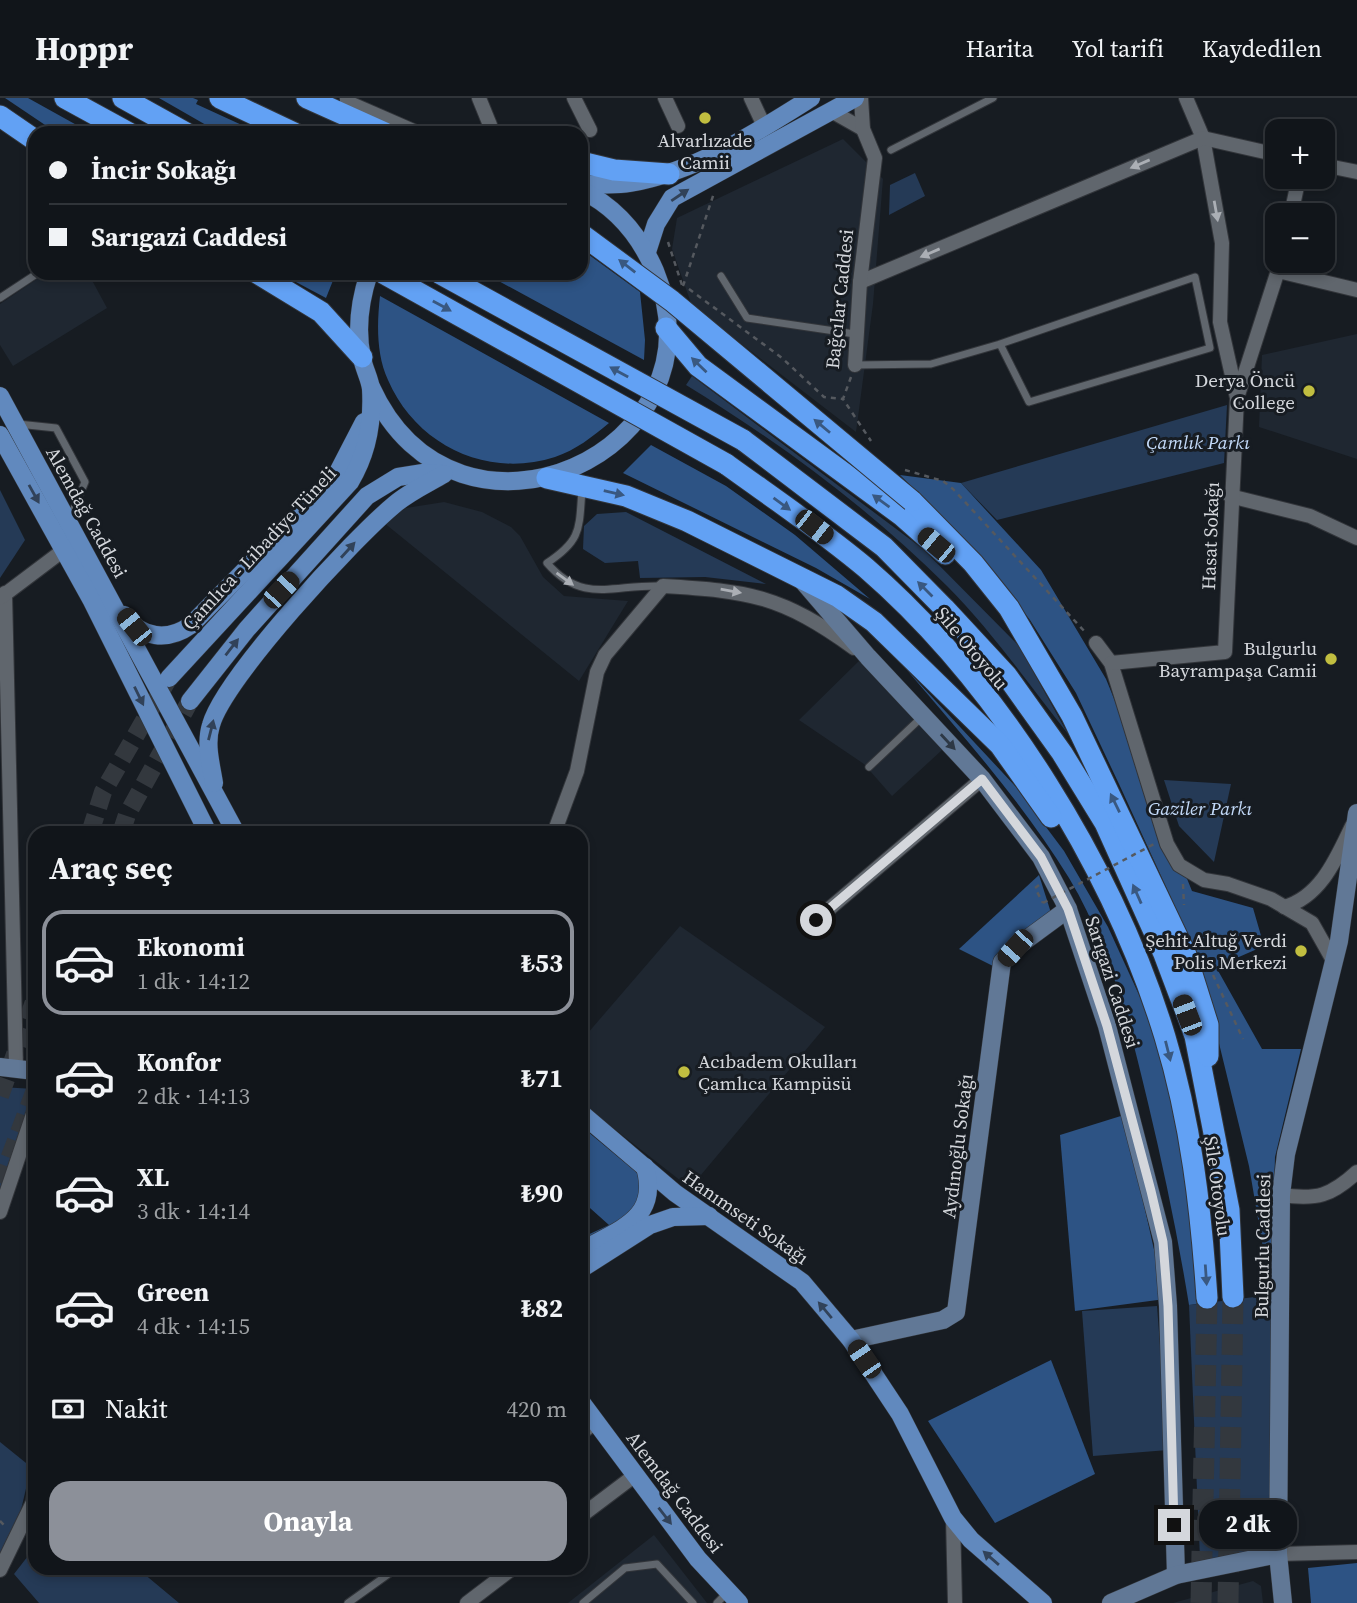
<!DOCTYPE html>
<html lang="tr">
<meta charset="utf-8">
<style>
:root{--surface:#11151a;--page:#1e2227;--text:#f1f3f6;--muted:#9c9fa2;--line:#303439;--accent:#8c9099}
body{margin:0;font-family:"Source Serif 4",serif;background:var(--page);color:var(--text);height:100vh;display:flex;flex-direction:column;font-size:26px;white-space:nowrap}
*{box-sizing:border-box;margin:0}
p{font-size:23px;color:var(--muted)}
.icon{flex:none;width:38px;height:38px;fill:none;stroke:currentColor;stroke-width:2;stroke-linecap:round;stroke-linejoin:round}
.map{position:relative;flex:1;overflow:hidden}
.drawer{position:absolute;left:28px;top:728px;width:560px;height:749px;display:flex;flex-direction:column;background:var(--surface);border-radius:21px;box-shadow:0 4px 10px #0003,0 0 0 2px var(--line)}
.drawer>*{flex:none}
.top-card{position:absolute;left:28px;top:28px;width:560px;height:154px;border-radius:21px;box-shadow:0 4px 10px #0003,0 0 0 2px var(--line);display:grid;align-content:center;height:154px;padding:0 21px;background:var(--surface)}
.fabs{position:absolute;left:1265px;top:21px;display:grid;gap:14px}
.fabs a{display:grid;place-items:center;width:70px;height:70px;border-radius:14px;background:var(--surface);box-shadow:0 4px 10px #0003,0 0 0 2px var(--line);font-size:35px}
.end{position:absolute;width:32px;height:32px;margin:-16px;border:9px solid #d4d7dc;background:#111;box-shadow:0 0 0 4px #111}
.from{border-radius:50%}
.bubble{position:absolute;height:49px;border-radius:21px;background:var(--surface);box-shadow:0 4px 10px #0003,0 0 0 2px var(--line);font-size:23px;font-weight:700;line-height:49px;text-align:center}
.car{position:absolute;width:21px;height:42px;margin:-21px -10px;border-radius:9px;box-shadow:0 0 5px 2px #0007;background:linear-gradient(#222 24%,#8ab4d8 0 40%,#222 0 76%,#8ab4d8 0 86%,#222 0)}
.top-card b{display:flex;align-items:center;gap:24px;height:66px;font-size:26px}
.top-card b+b{border-top:2px solid var(--line)}
.top-card i{width:18px;height:18px;background:var(--text)}
ul{padding:0;list-style:none}
li{display:flex;align-items:center;gap:21px;height:105px;margin:0 14px 10px;padding:0 7px;border:4px solid transparent;border-radius:21px}
li div{flex:1}
li b{display:block;font-size:26px}
li em{font-style:normal;font-weight:700}
li.active{border-color:var(--accent)}
li>.icon{width:63px;height:63px;stroke-width:1.5}
h2{padding:0 21px;font-size:32px;line-height:84px}
.pay{display:flex;align-items:center;gap:18px;height:77px;padding:0 21px;font-size:26px}
.pay p{margin-inline-start:auto}
.button{display:flex;gap:14px;margin-top:auto;padding:14px 21px}
.button a{flex:1;height:80px;border-radius:21px;background:var(--accent);color:#fff;font-size:28px;font-weight:700;line-height:80px;text-align:center}
header{display:flex;align-items:center;gap:42px;box-sizing:border-box;height:98px;padding:0 35px;background:var(--surface);border-bottom:2px solid var(--line)}
header strong{font-size:33px}
nav{display:flex;gap:38px;margin-inline-start:auto;font-size:24px}
.map>svg:first-child{display:block}
.built{fill:#1f2731}
.green{fill:#253a56}
.forest{fill:#2d5384}
.lines{fill:none;stroke-linecap:round;stroke-linejoin:round}
.primary-tunnel{stroke:#33383e;stroke-width:18;stroke-dasharray:18 9;stroke-linecap:butt}
.highway-tunnel{stroke:#33383e;stroke-width:21;stroke-dasharray:21 10;stroke-linecap:butt}
.lane-casing{stroke:#32353a;stroke-width:9}
.street-casing{stroke:#32353a;stroke-width:16}
.secondary-casing{stroke:#32353a;stroke-width:19}
.primary-casing{stroke:#32353a;stroke-width:19}
.highway-casing{stroke:#32353a;stroke-width:23}
.path{stroke:#55595f;stroke-width:2.5;stroke-dasharray:5 5;stroke-linecap:butt}
.lane{stroke:#60666d;stroke-width:7}
.street{stroke:#60666d;stroke-width:14}
.secondary{stroke:#617896;stroke-width:18}
.primary{stroke:#6189be;stroke-width:18}
.highway{stroke:#62a1f4;stroke-width:21}
.highway-bridge-casing{stroke:#32353a;stroke-width:23;stroke-linecap:butt}
.path-bridge{stroke:#55595f;stroke-width:2.5;stroke-dasharray:5 5;stroke-linecap:butt}
.highway-bridge{stroke:#62a1f4;stroke-width:21}
.oneway{fill:#abafb5}
.oneway2{fill:#314259}
.oneway3{fill:#395880}
.oneway4{fill:#2d3845}
.route{stroke:#d4d7dc;stroke-width:9}
.poi-dot{fill:#c1be40;stroke:#171c22;stroke-width:2.5}
.labels{text-anchor:middle;dominant-baseline:central;stroke-width:6;stroke-linejoin:round;paint-order:stroke}
.poi-label{font-size:19px;fill:#d4d7dc;stroke:#171c22;text-anchor:end}
.street-label{font-size:19px;fill:#d4d7dc;stroke:#171c22}
.park-label{font-size:19px;font-style:italic;fill:#c3daf9;stroke:#171c22}
</style>
<header>
<strong>Hoppr</strong>
<nav><a>Harita</a><a>Yol tarifi</a><a>Kaydedilen</a></nav>
</header>
<div class="map">
<svg width="1357" height="1505" viewBox="0 0 1357 1505">
<rect width="100%" height="100%" fill="#171c22"/>
<g class="built">
<path d="M843 41 883 81 873 206 856 334 692 208 672 151 677 120Z"/>
<path d="M46 175H88L107 210 13 268 0 247V206Z"/>
<path d="M1357 236V361L1259 329 1262 257Z"/>
<path d="M444 404 482 414 511 429 520 438 543 479 564 498 628 503 579 583 383 424 406 410Z"/>
<path d="M861 561 917 617 942 652 892 698 864 666 799 622Z"/>
<path d="M680 828 825 929 690 1090 581 1005V943Z"/>
<path d="M654 1437 707 1505H568Z"/>
<path d="M1253 1483 1261 1488 1263 1505H1173Z"/>
</g>
<g class="green">
<path d="M915 75 925 98 889 117 890 87Z"/>
<path d="M692 278 923 451 1019 548 1068 636C1029 587 992 533 947 488 869 410 780 345 686 287Z"/>
<path d="M1227 307 1224 365 997 422 961 385Z"/>
<path d="M0 392 25 442 0 480Z"/>
<path d="M626 414 766 486 705 479 640 480 638 463 605 465 583 451 584 428 597 416Z"/>
<path d="M1164 682 1231 686 1214 764 1179 728Z"/>
<path d="M0 989 35 991 0 1097Z"/>
<path d="M1271 1197 1279 1445 1220 1465 1200 1460 1189 1207Z"/>
<path d="M1157 1208 1168 1352 1093 1358 1082 1213Z"/>
<path d="M0 1344 31 1369 21 1412 0 1457Z"/>
<path d="M35 1449V1470H137L179 1505H39L14 1476Z"/>
</g>
<g class="forest">
<path d="M5 0H28L91 35H57Z"/>
<path d="M159 0H193L198 2 196 6 259 35H220Z"/>
<path d="M581 151 640 194 645 242 644 262 484 175H581Z"/>
<path d="M279 175H336L326 200Z"/>
<path d="M380 198 609 325C592 339 576 352 555 359 487 381 416 347 388 282 376 256 377 225 380 198Z"/>
<path d="M651 347 726 388 795 437 870 501 816 470 623 375Z"/>
<path d="M900 377 961 385 1041 472 1106 581 1192 793 1253 810 1264 848 1216 869 1262 951H1301L1275 1059 1271 1197 1249 1068 1205 888 1172 802 1119 686 1076 595 1030 522 977 454Z"/>
<path d="M906 571 1016 689 1064 753 1108 829 1161 945 1209 1204 1189 1207C1178 1139 1164 1072 1148 1005 1130 929 1110 848 1069 780 1023 705 963 638 906 571Z"/>
<path d="M1039 777 1052 818 993 868 959 851Z"/>
<path d="M1124 1017 1165 1201 1075 1213 1060 1037Z"/>
<path d="M581 1028 652 1087 643 1117 581 1161V1140L609 1127 581 1102Z"/>
<path d="M1051 1262 1095 1376 995 1425 928 1323Z"/>
<path d="M1357 1465V1505H1311L1308 1470Z"/>
</g>
<g class="lines">
<g class="primary-tunnel">
<path d="M90 735 103 694 167 583"/>
<path d="M121 735 127 717 190 603"/>
<path d="M0 998 35 901"/>
<path d="M0 1085 35 992"/>
</g>
<g class="highway-tunnel">
<path d="M1201 1505 1207 1200"/>
<path d="M1228 1505 1233 1199"/>
</g>
<defs>
<g id="lane">
<path d="M891 52 993 0"/>
<path d="M721 178 747 220 855 236"/>
<path d="M0 200 38 175"/>
<path d="M855 267 931 266 1000 246 1195 179 1210 250 1029 304 1000 246"/>
<path d="M18 326 56 330 85 384 70 420"/>
<path d="M582 391C579 431 582 442 547 465 583 507 614 486 661 488"/>
<path d="M869 669 923 618"/>
<path d="M581 1339 598 1327"/>
<path d="M348 1505 397 1470"/>
<path d="M583 1505 625 1470 657 1466 693 1505"/>
<path d="M717 1505 728 1494"/>
</g>
<g id="street">
<path d="M347 0V4L418 35"/>
<path d="M479 0 490 27"/>
<path d="M574 0 590 32"/>
<path d="M665 0 678 28"/>
<path d="M751 0 765 30"/>
<path d="M1186 0 1203 40 1222 145 1220 224 1237 300"/>
<path d="M833 14 863 31"/>
<path d="M1323 67 1357 74"/>
<path d="M1291 117 1299 79"/>
<path d="M1278 173 1357 192"/>
<path d="M860 184 1203 40 1278 57"/>
<path d="M855 267 860 184 875 60 863 31 861 0"/>
<path d="M1230 398 1310 418 1357 440"/>
<path d="M5 495 16 970"/>
<path d="M0 500 65 451"/>
<path d="M1096 545 1111 565 1167 746 1179 767 1204 782 1228 786 1271 801 1312 825 1334 864"/>
<path d="M1111 565 1225 554 1237 300 1281 163"/>
<path d="M554 735 577 673 597 574 605 557 663 488C750 493 782 498 854 550"/>
<path d="M1284 809C1321 799 1337 759 1352 728"/>
<path d="M816 822 982 681"/>
<path d="M1281 1097C1317 1102 1331 1098 1357 1074"/>
<path d="M0 1114 35 1010"/>
<path d="M581 1418 634 1378"/>
<path d="M953 1420 955 1505"/>
<path d="M1278 1456 1357 1454"/>
<path d="M0 1472 33 1404 35 1390"/>
<path d="M467 1505 513 1470"/>
</g>
<g id="secondary">
<path d="M801 481 868 559 982 681 1041 759 1068 811 1107 928 1163 1144 1168 1208 1176 1477"/>
<path d="M0 969 35 973"/>
<path d="M851 1242 943 1222 956 1214 1002 864 1015 850 1068 811"/>
<path d="M1111 1505 1176 1477 1278 1456"/>
<path d="M1283 1505 1278 1456 1281 1097 1286 1056 1339 843 1357 715"/>
</g>
<g id="primary">
<path d="M581 86C597 86 614 88 630 85 697 73 754 36 811 0"/>
<path d="M647 154 656 126 672 100 855 0"/>
<path d="M371 289C457 478 730 353 655 173 640 138 616 109 581 92"/>
<path d="M0 298 236 735"/>
<path d="M0 337 92 503 208 735"/>
<path d="M124 517C142 540 167 544 191 527L334 382 364 324"/>
<path d="M169 580 350 384C367 356 373 325 371 291 370 281 364 271 362 260 356 232 360 202 369 175"/>
<path d="M190 603 247 531 367 398 398 379 423 375 443 376"/>
<path d="M214 685C211 666 205 646 211 627 224 580 353 441 394 407 409 394 427 386 444 376"/>
<path d="M581 1015 675 1095 802 1184 851 1242 900 1316 953 1420 971 1442 1043 1505"/>
<path d="M581 1153C619 1131 660 1121 645 1069"/>
<path d="M581 1171 650 1127 673 1119 709 1118"/>
<path d="M581 1304 698 1461 739 1505"/>
</g>
<g id="highway">
<path d="M65 0 129 35"/>
<path d="M123 0 186 35"/>
<path d="M220 0 294 35"/>
<path d="M307 0 385 35"/>
<path d="M0 18 35 42"/>
<path d="M581 64 614 72 669 76"/>
<path d="M257 175 321 214 362 259"/>
<path d="M666 230 698 268 901 417 945 456"/>
<path d="M743 342 884 449 944 510 1007 578 1062 655 1105 725 1164 856 1195 938 1229 1112 1233 1199"/>
<path d="M726 366C773 400 822 433 866 470 1000 586 1114 771 1165 939 1191 1024 1201 1112 1207 1200"/>
<path d="M547 380 626 398 687 423 837 498 874 524 1000 647 1051 719"/>
<path d="M912 403 973 465 1009 510 1072 618 1186 857 1208 927V958"/>
</g>
</defs>
<use href="#lane" class="lane-casing"/>
<use href="#street" class="street-casing"/>
<use href="#secondary" class="secondary-casing"/>
<use href="#primary" class="primary-casing"/>
<use href="#highway" class="highway-casing"/>
<g class="path">
<path d="M688 38 698 47"/>
<path d="M668 144 682 187"/>
<path d="M683 188 714 95"/>
<path d="M689 191 782 260 824 299 843 301"/>
<path d="M851 279 843 301 871 343"/>
<path d="M905 372 943 383 953 391 1086 535"/>
<path d="M1183 786 1184 807"/>
<path d="M1039 787 1035 790 1043 805"/>
<path d="M1213 877 1243 941"/>
<path d="M0 1423 5 1428"/>
</g>
<use href="#lane" class="lane"/>
<use href="#street" class="street"/>
<use href="#secondary" class="secondary"/>
<use href="#primary" class="primary"/>
<use href="#highway" class="highway"/>
<defs>
<g id="highway-bridge">
<path d="M581 136 672 203 912 403"/>
<path d="M383 175 726 366"/>
<path d="M439 175 743 342"/>
</g>
</defs>
<use href="#highway-bridge" class="highway-bridge-casing"/>
<path class="path-bridge" d="M1043 805 1154 746"/>
<use href="#highway-bridge" class="highway-bridge"/>
</g>
<defs><path id="oneway-solid" d="M-6-.8H1V-3.2L6.5 0L1 3.2V.8H-6Z" transform="scale(1.75)"/></defs>
<g class="oneway">
<use href="#oneway-solid" transform="translate(1140 66) rotate(157)"/>
<use href="#oneway-solid" transform="translate(1216 113) rotate(80)"/>
<use href="#oneway-solid" transform="translate(930 155) rotate(157)"/>
<use href="#oneway-solid" transform="translate(565 481) rotate(36)"/>
<use href="#oneway-solid" transform="translate(731 493) rotate(10)"/>
</g>
<g class="oneway2">
<use href="#oneway-solid" transform="translate(680 97) rotate(-34)"/>
<use href="#oneway-solid" transform="translate(34 396) rotate(61)"/>
<use href="#oneway-solid" transform="translate(348 452) rotate(-48)"/>
<use href="#oneway-solid" transform="translate(232 549) rotate(-52)"/>
<use href="#oneway-solid" transform="translate(139 598) rotate(64)"/>
<use href="#oneway-solid" transform="translate(211 632) rotate(-76)"/>
<use href="#oneway-solid" transform="translate(825 1212) rotate(-130)"/>
<use href="#oneway-solid" transform="translate(665 1418) rotate(52)"/>
<use href="#oneway-solid" transform="translate(991 1460) rotate(-139)"/>
</g>
<g class="oneway3">
<use href="#oneway-solid" transform="translate(627 168) rotate(-142)"/>
<use href="#oneway-solid" transform="translate(442 208) rotate(29)"/>
<use href="#oneway-solid" transform="translate(699 267) rotate(-136)"/>
<use href="#oneway-solid" transform="translate(619 274) rotate(-151)"/>
<use href="#oneway-solid" transform="translate(822 328) rotate(-140)"/>
<use href="#oneway-solid" transform="translate(614 395) rotate(13)"/>
<use href="#oneway-solid" transform="translate(881 403) rotate(-144)"/>
<use href="#oneway-solid" transform="translate(782 406) rotate(36)"/>
<use href="#oneway-solid" transform="translate(925 491) rotate(-135)"/>
<use href="#oneway-solid" transform="translate(1115 705) rotate(-116)"/>
<use href="#oneway-solid" transform="translate(1137 796) rotate(-114)"/>
<use href="#oneway-solid" transform="translate(1168 953) rotate(76)"/>
<use href="#oneway-solid" transform="translate(1206 1177) rotate(86)"/>
</g>
<use class="oneway4" href="#oneway-solid" transform="translate(948 644) rotate(47)"/>
<g class="lines">
<path class="route" d="M816 822 982 681 1041 759 1068 811 1107 928 1151 1093 1163 1144 1168 1208 1174 1427"/>
</g>
<g class="poi-dot">
<circle cx="705" cy="20" r="7"/>
<circle cx="1309" cy="293" r="7"/>
<circle cx="1331" cy="561" r="7"/>
<circle cx="1301" cy="853" r="7"/>
<circle cx="684" cy="974" r="7"/>
</g>
<g class="labels">
<g class="poi-label">
<text x="705" y="42" text-anchor="middle">Alvarlızade<tspan x="705" dy="22">Camii</tspan></text>
<text x="1295" y="282">Derya Öncü<tspan x="1295" dy="22">College</tspan></text>
<text x="1317" y="550">Bulgurlu<tspan x="1317" dy="22">Bayrampaşa Camii</tspan></text>
<text x="1287" y="842">Şehit Altuğ Verdi<tspan x="1287" dy="22">Polis Merkezi</tspan></text>
<text x="698" y="963" text-anchor="start">Acıbadem Okulları<tspan x="698" dy="22">Çamlıca Kampüsü</tspan></text>
</g>
<g class="street-label">
<text transform="translate(839 201) rotate(-84)">Bağcılar Caddesi</text>
<text transform="translate(87 414) rotate(61)">Alemdağ Caddesi</text>
<text transform="translate(1210 438) rotate(-88)">Hasat Sokağı</text>
<text transform="translate(259 450) rotate(-47)">Çamlıca - Libadiye Tüneli</text>
<text transform="translate(972 550) rotate(50)">Şile Otoyolu</text>
<text transform="translate(1113 884) rotate(72)">Sarıgazi Caddesi</text>
<text transform="translate(957 1048) rotate(-83)">Aydınoğlu Sokağı</text>
<text transform="translate(1218 1088) rotate(82)">Şile Otoyolu</text>
<text transform="translate(746 1119) rotate(35)">Hanımseti Sokağı</text>
<text transform="translate(1262 1148) rotate(-89)">Bulgurlu Caddesi</text>
<text transform="translate(675 1394) rotate(53)">Alemdağ Caddesi</text>
</g>
<g class="park-label">
<text x="1198" y="344">Çamlık Parkı</text>
<text x="1200" y="710">Gaziler Parkı</text>
</g>
</g>
</svg>
<div class="fabs">
<a>+</a>
<a>−</a>
</div>
<i class="end from" style="left:816px;top:822px"></i>
<i class="end" style="left:1174px;top:1427px"></i>
<div class="bubble" style="left:1199px;top:1402px;width:98px">2 dk</div>
<i class="car" style="left:814px;top:429px;rotate:128deg"></i>
<i class="car" style="left:936px;top:447px;rotate:310deg"></i>
<i class="car" style="left:281px;top:492px;rotate:43deg"></i>
<i class="car" style="left:134px;top:529px;rotate:321deg"></i>
<i class="car" style="left:1015px;top:850px;rotate:222deg"></i>
<i class="car" style="left:1187px;top:917px;rotate:339deg"></i>
<i class="car" style="left:864px;top:1261px;rotate:326deg"></i>
<div class="top-card">
<b><i class="from"></i>İncir Sokağı</b>
<b><i></i>Sarıgazi Caddesi</b>
</div>
<section class="drawer">
<h2>Araç seç</h2>
<ul>
<li class="active"><svg class="icon" aria-label="car" viewBox="0 0 24 24"><path d="M5 17H2v-5l4-1 3-4h7l3 4 3 1v5h-3M9 17h6M6 11h13"/><circle cx="7" cy="17" r="2"/><circle cx="17" cy="17" r="2"/></svg><div><b>Ekonomi</b><p>1 dk · 14:12</p></div><em>₺53</em></li>
<li><svg class="icon" aria-label="car" viewBox="0 0 24 24"><path d="M5 17H2v-5l4-1 3-4h7l3 4 3 1v5h-3M9 17h6M6 11h13"/><circle cx="7" cy="17" r="2"/><circle cx="17" cy="17" r="2"/></svg><div><b>Konfor</b><p>2 dk · 14:13</p></div><em>₺71</em></li>
<li><svg class="icon" aria-label="car" viewBox="0 0 24 24"><path d="M5 17H2v-5l4-1 3-4h7l3 4 3 1v5h-3M9 17h6M6 11h13"/><circle cx="7" cy="17" r="2"/><circle cx="17" cy="17" r="2"/></svg><div><b>XL</b><p>3 dk · 14:14</p></div><em>₺90</em></li>
<li><svg class="icon" aria-label="car" viewBox="0 0 24 24"><path d="M5 17H2v-5l4-1 3-4h7l3 4 3 1v5h-3M9 17h6M6 11h13"/><circle cx="7" cy="17" r="2"/><circle cx="17" cy="17" r="2"/></svg><div><b>Green</b><p>4 dk · 14:15</p></div><em>₺82</em></li>
</ul>
<div class="pay"><svg class="icon" aria-label="cash" viewBox="0 0 24 24"><path d="M3 7h18v10H3z"/><circle cx="12" cy="12" r="2"/></svg>Nakit<p>420 m</p></div>
<div class="button"><a>Onayla</a></div>
</section>
</div>
